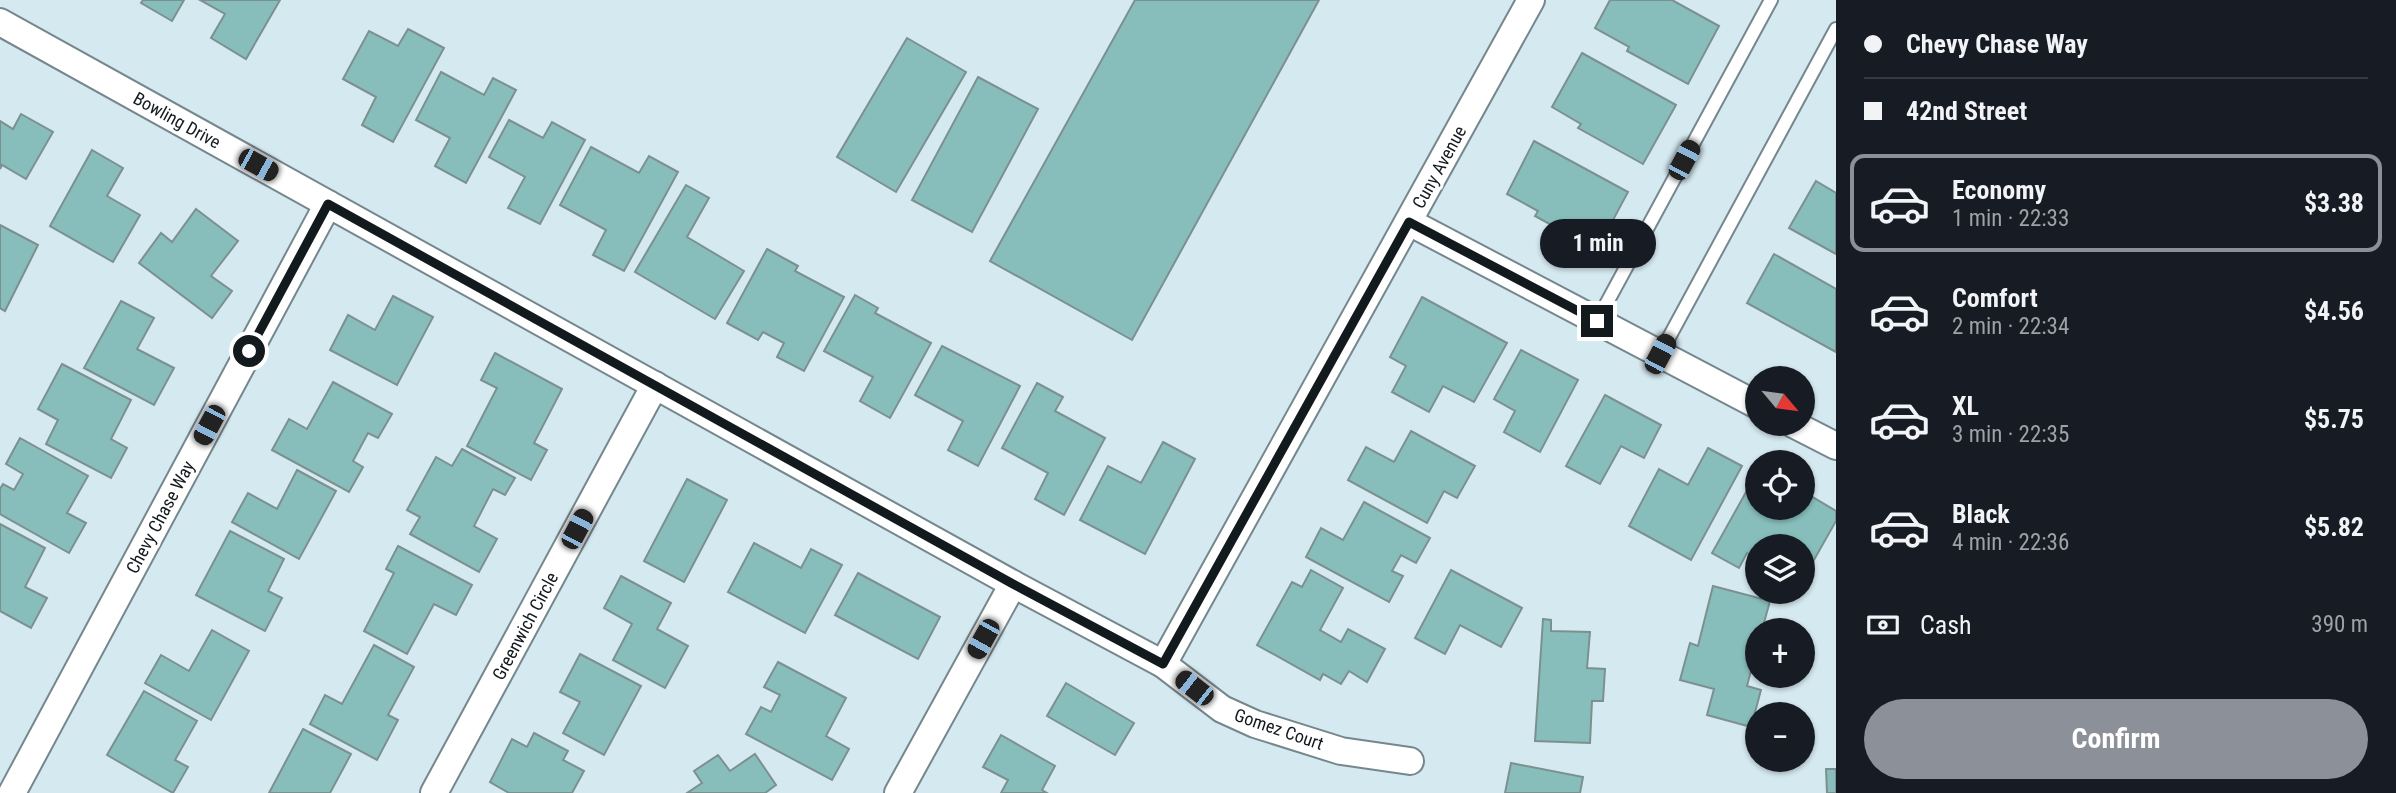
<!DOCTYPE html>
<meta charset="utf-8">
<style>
:root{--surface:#171b24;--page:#242831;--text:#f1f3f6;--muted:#9ea1a6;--line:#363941;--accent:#8c9099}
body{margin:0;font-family:"Roboto Condensed",sans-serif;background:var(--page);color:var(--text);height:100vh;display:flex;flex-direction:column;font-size:26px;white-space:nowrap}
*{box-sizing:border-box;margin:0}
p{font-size:23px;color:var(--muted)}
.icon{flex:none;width:38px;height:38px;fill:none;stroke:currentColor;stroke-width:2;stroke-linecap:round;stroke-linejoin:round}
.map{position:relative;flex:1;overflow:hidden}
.sheet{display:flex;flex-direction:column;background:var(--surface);width:560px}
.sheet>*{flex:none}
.top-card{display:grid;align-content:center;height:154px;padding:0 28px;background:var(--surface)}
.needle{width:46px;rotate:119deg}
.controls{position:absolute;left:1745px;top:366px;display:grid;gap:14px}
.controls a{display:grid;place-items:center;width:70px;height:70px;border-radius:50%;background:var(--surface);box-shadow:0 2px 5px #0004;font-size:35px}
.end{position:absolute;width:32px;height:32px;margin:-16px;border:9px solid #131a1d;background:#fff;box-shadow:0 0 0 4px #fff}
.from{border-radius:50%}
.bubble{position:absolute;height:49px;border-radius:24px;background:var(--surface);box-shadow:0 2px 5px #0004;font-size:23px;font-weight:700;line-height:49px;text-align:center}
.car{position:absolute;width:21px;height:42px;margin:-21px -10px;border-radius:9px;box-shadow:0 0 5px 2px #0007;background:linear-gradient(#222 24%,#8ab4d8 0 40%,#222 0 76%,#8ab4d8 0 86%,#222 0)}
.top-card b{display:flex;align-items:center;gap:24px;height:66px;font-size:26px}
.top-card b+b{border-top:2px solid var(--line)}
.top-card i{width:18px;height:18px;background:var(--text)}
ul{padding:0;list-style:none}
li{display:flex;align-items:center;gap:21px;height:98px;margin:0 14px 10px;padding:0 14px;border:4px solid transparent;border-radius:14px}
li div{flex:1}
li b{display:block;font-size:26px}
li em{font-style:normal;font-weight:700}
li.current{border-color:var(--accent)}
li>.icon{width:63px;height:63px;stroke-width:1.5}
.pay{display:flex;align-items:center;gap:18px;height:77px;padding:0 28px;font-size:26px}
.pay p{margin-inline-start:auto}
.button{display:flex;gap:14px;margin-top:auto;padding:14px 28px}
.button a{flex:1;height:80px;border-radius:42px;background:var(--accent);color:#fff;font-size:28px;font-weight:700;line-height:80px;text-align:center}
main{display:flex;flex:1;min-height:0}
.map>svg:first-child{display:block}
.building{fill:#87bebc;stroke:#7c908f;stroke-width:2}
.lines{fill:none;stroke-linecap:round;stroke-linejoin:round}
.service-casing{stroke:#75878d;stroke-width:16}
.minor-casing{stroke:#75878d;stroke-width:30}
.service{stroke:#fff;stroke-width:12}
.minor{stroke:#fff;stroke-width:26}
.route{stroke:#131a1d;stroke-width:9}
.labels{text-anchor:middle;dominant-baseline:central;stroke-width:6;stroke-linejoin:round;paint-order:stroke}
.street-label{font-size:18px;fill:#131a1d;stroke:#fff}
</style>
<main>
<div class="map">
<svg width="1836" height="793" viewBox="0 0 1836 793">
<rect width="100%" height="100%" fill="#d5e9f0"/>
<g class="building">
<path d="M143 0H184L172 21 141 3Z"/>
<path d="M200 0H280L246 59 211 38 225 14Z"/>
<path d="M1135 0H1319L1132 340 990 261Z"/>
<path d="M1610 0H1672L1719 26 1688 84 1627 51 1629 47 1595 28Z"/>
<path d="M408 29 444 48 393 142 362 125 376 97 343 79 369 31 398 46Z"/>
<path d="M907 38 966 72 896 192 837 157Z"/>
<path d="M1582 53 1676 105 1643 164 1578 128 1581 124 1552 107Z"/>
<path d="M441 72 484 95 493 78 516 90 466 183 435 166 450 138 416 120Z"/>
<path d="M978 77 1038 109 972 232 912 200Z"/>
<path d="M21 114 53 132 26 179 2 165 0 169V121L13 129Z"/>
<path d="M509 120 543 138 552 122 585 140 540 224 508 208 525 177 489 157Z"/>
<path d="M1534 141 1628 192 1597 250 1535 216 1538 211 1507 194Z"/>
<path d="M591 147 639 173 649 156 678 172 624 271 593 255 606 230 560 205Z"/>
<path d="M92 150 123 168 107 196 140 215 113 262 50 226Z"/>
<path d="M1816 181 1836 193V254L1789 228Z"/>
<path d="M686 185 709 198 687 237 744 271 715 319 635 272Z"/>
<path d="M196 209 238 241 211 276 232 291 212 318 139 263 161 233 172 242Z"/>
<path d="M0 225 38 245 5 311 0 308Z"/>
<path d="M767 249 798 266 795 271 844 297 804 371 777 357 784 343 763 332 758 340 727 323Z"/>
<path d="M1774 254 1836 289V352L1747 303Z"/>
<path d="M855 295 878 308 875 313 931 343 890 418 860 401 873 377 824 351Z"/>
<path d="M393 296 433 317 397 385 330 350 348 315 375 330Z"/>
<path d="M1422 297 1507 343 1474 402 1443 386 1429 412 1392 392 1406 366 1390 357Z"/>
<path d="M121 301 154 318 137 349 174 368 154 405 84 368Z"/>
<path d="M942 346 1020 386 978 466 948 450 963 421 915 395Z"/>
<path d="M1521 350 1578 380 1540 452 1504 432 1515 411 1494 399Z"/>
<path d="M495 353 562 389 534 443 547 450 531 480 467 446 497 388 481 380Z"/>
<path d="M62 364 131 400 111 439 127 448 111 478 46 444 58 420 38 409Z"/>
<path d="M333 382 392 414 378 438 368 433 353 461 363 467 349 492 272 450 289 419 307 429Z"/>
<path d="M1037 383 1063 397 1055 411 1105 438 1064 515 1035 499 1048 473 1002 448Z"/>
<path d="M1605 395 1661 425 1644 458 1621 446 1600 484 1566 466Z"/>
<path d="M1411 431 1475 466 1457 498 1444 491 1427 523 1348 480 1366 447 1394 462Z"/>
<path d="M20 438 88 476 67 513 86 523 69 553 0 514V489L3 484 14 490 23 474 6 464Z"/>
<path d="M1163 442 1195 459 1145 554 1080 520 1108 466 1141 483Z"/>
<path d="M1708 448 1742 466 1691 560 1629 526 1659 469 1688 485Z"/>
<path d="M462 449 515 478 505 495 493 489 474 526 497 539 479 572 410 534 420 517 407 510 436 457 452 466Z"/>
<path d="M297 470 336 491 299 559 232 522 248 493 277 509Z"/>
<path d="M687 479 727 500 684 582 644 561Z"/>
<path d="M1750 485 1757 489V508H1789L1799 513 1809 495 1836 511V521L1802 581V546H1757V559L1747 553 1739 568 1712 553Z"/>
<path d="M1364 502 1430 538 1416 563 1401 555 1392 571 1403 576 1389 602 1306 557 1321 528 1343 540Z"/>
<path d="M0 524 45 548 25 587 47 598 31 628 0 611Z"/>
<path d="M230 531 284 559 268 591 282 598 265 631 196 595Z"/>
<path d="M754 543 801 568 811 549 842 565 805 633 728 592Z"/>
<path d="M398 546 472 585 456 615 434 604 407 654 364 631 394 573 386 569Z"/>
<path d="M1311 570 1343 588 1320 630 1341 642 1348 629 1385 649 1367 682 1349 671 1341 684 1323 674 1320 680 1257 645 1292 582 1302 587Z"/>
<path d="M1451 570 1522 608 1501 647 1460 625 1445 654 1415 638Z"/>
<path d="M858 573 940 617 918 659 835 615Z"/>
<path d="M621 576 671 603 657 629 688 646 665 688 613 660 632 624 604 608Z"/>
<path d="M1713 586 1770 601 1762 630H1757V648L1747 686 1761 690 1751 727 1707 715 1714 689 1680 680 1690 643 1698 646Z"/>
<path d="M1543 619 1551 620V631L1590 632 1587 668 1605 669 1603 701H1592L1590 743 1535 741Z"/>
<path d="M212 630 249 651 211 720 145 683 161 655 189 671Z"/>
<path d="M374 645 414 667 388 715 398 720 377 760 310 724 325 695 342 704Z"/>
<path d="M580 654 641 686 604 755 563 733 580 702 560 692Z"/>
<path d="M778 662 846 698 826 736 849 749 832 780 746 734 761 707 771 712 780 695 764 687Z"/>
<path d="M1066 683 1134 723 1115 755 1047 716Z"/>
<path d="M144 691 197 721 175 760 188 767 173 793 107 755Z"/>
<path d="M303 729 351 754 330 793H269Z"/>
<path d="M534 733 568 751 563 760 584 771 572 793H509L490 782 512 739 527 747Z"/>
<path d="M1001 735 1055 766 1042 790 1047 793H1001L1008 780 983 767Z"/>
<path d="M755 754 776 785 765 793H687L702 783 694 771 718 755 730 771Z"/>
<path d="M1511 763 1583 777 1580 793H1505Z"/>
<path d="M1826 769H1836V793H1827Z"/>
</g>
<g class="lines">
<defs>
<g id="service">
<path d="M1597 321 1771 0"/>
<path d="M1660 354 1836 29"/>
</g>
<g id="minor">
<path d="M0 22 1013 584 1163 664 1222 709 1255 724 1341 751 1410 761"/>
<path d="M1409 222 1757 405"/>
<path d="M1793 424 1836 446"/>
<path d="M1163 664 1531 0"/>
<path d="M12 793 328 204"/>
<path d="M434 793 655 385"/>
<path d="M898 793 1013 584"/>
</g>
</defs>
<use href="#service" class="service-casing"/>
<use href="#minor" class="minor-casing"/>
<use href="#service" class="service"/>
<use href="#minor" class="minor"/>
</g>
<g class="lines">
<path class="route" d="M249 351 328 204 1013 584 1163 664 1409 222 1597 321"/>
</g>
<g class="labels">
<g class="street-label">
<text transform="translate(177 120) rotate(29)">Bowling Drive</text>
<text transform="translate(1439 167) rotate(-61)">Cuny Avenue</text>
<text transform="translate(160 517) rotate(-62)">Chevy Chase Way</text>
<text transform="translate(525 626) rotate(-62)">Greenwich Circle</text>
<text transform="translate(1279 729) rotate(19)">Gomez Court</text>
</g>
</g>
</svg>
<div class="controls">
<a><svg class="needle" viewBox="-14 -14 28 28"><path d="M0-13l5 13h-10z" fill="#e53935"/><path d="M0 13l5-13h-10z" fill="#9ea1a6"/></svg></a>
<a><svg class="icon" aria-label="locate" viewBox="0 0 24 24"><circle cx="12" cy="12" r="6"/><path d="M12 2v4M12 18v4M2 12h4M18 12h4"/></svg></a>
<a><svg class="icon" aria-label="layers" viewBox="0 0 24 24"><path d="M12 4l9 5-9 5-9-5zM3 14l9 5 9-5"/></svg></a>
<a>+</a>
<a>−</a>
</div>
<i class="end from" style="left:249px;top:351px"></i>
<i class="end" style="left:1597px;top:321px"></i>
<div class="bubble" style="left:1540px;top:219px;width:116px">1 min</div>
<i class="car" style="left:1684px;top:160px;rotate:28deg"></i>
<i class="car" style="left:258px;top:165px;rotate:119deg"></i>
<i class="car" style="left:1660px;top:354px;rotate:28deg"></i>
<i class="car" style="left:209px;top:425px;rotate:208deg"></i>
<i class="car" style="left:577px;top:529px;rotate:28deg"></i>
<i class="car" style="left:983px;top:639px;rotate:209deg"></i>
<i class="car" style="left:1194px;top:688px;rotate:308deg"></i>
</div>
<section class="sheet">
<div class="top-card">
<b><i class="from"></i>Chevy Chase Way</b>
<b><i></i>42nd Street</b>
</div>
<ul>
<li class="current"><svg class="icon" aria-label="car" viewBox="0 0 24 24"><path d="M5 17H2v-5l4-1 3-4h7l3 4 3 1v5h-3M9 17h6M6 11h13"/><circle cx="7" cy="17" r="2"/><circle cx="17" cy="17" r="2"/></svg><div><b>Economy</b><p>1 min · 22:33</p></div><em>$3.38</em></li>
<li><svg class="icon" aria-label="car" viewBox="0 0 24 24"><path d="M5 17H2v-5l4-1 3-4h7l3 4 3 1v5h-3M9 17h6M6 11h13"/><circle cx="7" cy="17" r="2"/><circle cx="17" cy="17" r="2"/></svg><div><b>Comfort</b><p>2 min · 22:34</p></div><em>$4.56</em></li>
<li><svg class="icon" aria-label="car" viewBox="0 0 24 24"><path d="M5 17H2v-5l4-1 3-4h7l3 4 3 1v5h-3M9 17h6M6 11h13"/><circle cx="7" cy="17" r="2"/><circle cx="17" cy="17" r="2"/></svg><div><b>XL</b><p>3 min · 22:35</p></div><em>$5.75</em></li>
<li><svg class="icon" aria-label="car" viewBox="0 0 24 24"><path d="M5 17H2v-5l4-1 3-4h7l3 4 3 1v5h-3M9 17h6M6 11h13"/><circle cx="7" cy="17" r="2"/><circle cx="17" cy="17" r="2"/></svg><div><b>Black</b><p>4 min · 22:36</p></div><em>$5.82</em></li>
</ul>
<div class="pay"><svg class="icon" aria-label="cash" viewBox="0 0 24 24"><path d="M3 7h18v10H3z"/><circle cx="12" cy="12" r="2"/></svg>Cash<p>390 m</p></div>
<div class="button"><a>Confirm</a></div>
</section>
</main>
